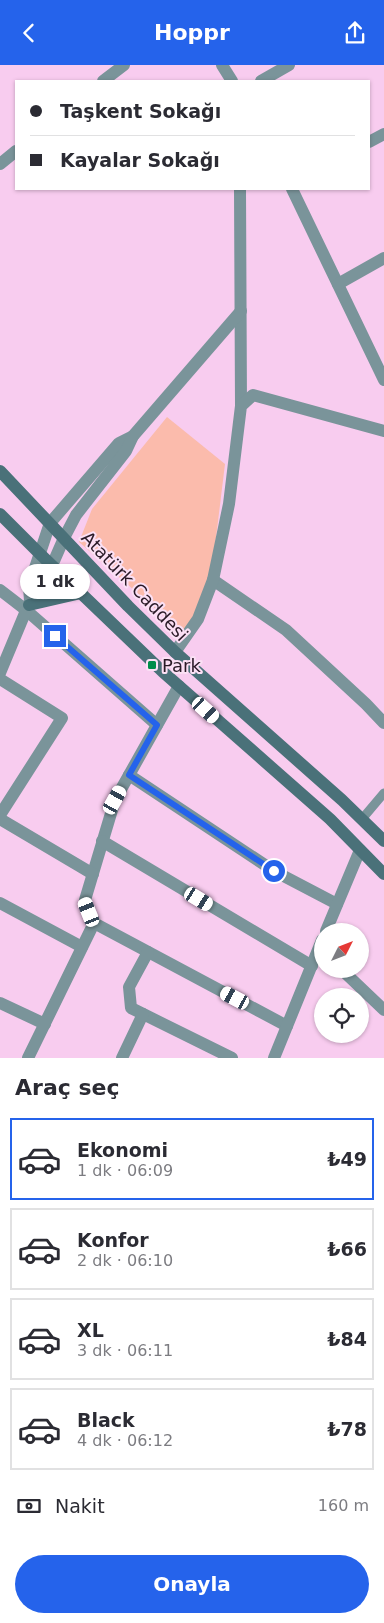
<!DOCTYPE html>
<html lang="tr">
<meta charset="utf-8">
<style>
:root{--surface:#fff;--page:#f7f7f7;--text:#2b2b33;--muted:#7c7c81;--line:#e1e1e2;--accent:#2563eb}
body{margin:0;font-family:"DejaVu Sans",sans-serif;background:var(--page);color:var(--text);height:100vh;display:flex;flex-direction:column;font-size:19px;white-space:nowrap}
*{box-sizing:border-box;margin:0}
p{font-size:16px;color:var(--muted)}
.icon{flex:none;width:28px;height:28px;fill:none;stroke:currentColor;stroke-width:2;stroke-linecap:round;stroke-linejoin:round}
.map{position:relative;height:993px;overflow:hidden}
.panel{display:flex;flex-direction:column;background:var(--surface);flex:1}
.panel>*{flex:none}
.guide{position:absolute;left:15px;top:15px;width:355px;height:110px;border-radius:0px;box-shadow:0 1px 4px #0004;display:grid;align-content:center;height:110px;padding:0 15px;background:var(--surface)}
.needle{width:32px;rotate:48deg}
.fabs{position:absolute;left:314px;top:858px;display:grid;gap:10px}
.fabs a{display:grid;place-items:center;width:55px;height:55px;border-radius:50%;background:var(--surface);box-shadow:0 1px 4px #0004;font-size:25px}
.end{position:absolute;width:22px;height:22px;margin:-11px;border:6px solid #2563eb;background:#fff;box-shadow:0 0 0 2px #fff}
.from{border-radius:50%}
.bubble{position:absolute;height:35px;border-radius:18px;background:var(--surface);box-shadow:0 1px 4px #0004;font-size:16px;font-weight:700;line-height:35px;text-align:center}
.car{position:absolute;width:15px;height:30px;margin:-15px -8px;border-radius:6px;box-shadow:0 0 4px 1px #0007;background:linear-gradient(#fff 24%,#345 0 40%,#fff 0 76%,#345 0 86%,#fff 0)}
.guide b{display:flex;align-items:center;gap:18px;height:48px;font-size:19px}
.guide b+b{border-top:1px solid var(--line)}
.guide i{width:12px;height:12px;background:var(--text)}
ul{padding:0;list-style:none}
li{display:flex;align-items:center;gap:15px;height:82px;margin:0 10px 8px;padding:0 5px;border:2px solid var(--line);border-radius:0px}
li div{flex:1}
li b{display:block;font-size:19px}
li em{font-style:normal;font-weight:700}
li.on{border-color:var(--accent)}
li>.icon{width:45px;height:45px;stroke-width:1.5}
h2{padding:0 15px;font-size:22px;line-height:60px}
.pay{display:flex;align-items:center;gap:12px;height:55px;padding:0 15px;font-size:19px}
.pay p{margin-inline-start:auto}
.primary-button{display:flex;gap:10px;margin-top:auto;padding:10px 15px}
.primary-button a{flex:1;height:58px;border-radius:30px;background:var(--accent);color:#fff;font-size:20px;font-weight:700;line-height:58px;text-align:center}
header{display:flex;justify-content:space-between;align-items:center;height:65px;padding:0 15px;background:var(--accent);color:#fff;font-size:22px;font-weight:700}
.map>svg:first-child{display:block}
.green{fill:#fbbbac}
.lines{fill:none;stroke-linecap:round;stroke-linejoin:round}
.lane{stroke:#7a949a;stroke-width:9}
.street{stroke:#7a949a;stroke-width:12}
.secondary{stroke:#4a7179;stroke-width:12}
.route{stroke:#2563eb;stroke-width:6}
.poi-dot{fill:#008d4b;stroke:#fbe0f5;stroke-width:2}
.labels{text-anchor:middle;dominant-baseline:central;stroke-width:4;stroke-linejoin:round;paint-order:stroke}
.street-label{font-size:18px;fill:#2a1a27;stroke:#fbe0f5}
.poi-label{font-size:18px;fill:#2a1a27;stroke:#fbe0f5;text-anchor:start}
</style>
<header><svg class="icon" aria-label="back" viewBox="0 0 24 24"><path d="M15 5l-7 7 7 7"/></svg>Hoppr<svg class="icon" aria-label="share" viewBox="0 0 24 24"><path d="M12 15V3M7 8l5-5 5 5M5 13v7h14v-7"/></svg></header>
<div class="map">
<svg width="384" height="993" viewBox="0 0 384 993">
<rect width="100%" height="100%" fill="#f8ccef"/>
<path class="green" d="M167 352 225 399 209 530 183 568 79 477 92 444Z"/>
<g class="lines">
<path class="lane" d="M362 754 384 728"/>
<g class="street">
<path d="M222 0 232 16"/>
<path d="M103 16 124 0"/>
<path d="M261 16 289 0"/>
<path d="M369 77 384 69"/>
<path d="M0 99 16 86"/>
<path d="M240 124 241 341"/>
<path d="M292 124 384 315"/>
<path d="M338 219 384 193"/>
<path d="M213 515 286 565 366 639 384 658"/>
<path d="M0 525 26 545 157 660"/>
<path d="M30 536 29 521 50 458 119 378 133 371"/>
<path d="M175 587 198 554 213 515 229 439 241 341 253 330 384 366"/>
<path d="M0 608 30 536 40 528 64 473 76 450 126 386 133 371 241 246"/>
<path d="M0 614 62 653 0 750"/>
<path d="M179 621 115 735 85 835 94 858 287 961"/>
<path d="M129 710 274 806 337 839"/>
<path d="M0 754 93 809"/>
<path d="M102 776 312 901"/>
<path d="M0 838 82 882"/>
<path d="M326 866 360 785"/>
<path d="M148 887 129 922 131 943 232 993"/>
<path d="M341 904 384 945"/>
<path d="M0 938 45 959"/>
<path d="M28 993 94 858"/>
<path d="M122 993 143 949"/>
<path d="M274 993 322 875"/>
</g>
<g class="secondary">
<path d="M0 406 128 541 175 587 342 735 384 776"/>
<path d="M0 449 39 488 163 607 330 754 384 809"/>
<path d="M29 540 81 528"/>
</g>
</g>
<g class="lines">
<path class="route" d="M55 571 157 660 129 710 274 806"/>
</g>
<rect class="poi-dot" x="147" y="595" width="10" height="10" rx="2.5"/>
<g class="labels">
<g class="street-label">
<text transform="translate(135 521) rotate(46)">Atatürk Caddesi</text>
</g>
<g class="poi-label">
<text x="162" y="600">Park</text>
</g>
</g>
</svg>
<div class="fabs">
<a><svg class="needle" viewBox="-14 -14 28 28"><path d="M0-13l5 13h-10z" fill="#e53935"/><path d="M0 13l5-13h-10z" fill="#7c7c81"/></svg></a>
<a><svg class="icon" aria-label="locate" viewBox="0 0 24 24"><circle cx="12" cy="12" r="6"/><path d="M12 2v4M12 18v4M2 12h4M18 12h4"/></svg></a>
</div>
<i class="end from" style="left:274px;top:806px"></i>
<i class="end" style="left:55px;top:571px"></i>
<div class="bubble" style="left:20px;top:499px;width:70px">1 dk</div>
<i class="car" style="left:206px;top:645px;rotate:132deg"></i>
<i class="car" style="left:115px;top:735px;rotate:29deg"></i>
<i class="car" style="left:199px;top:834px;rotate:121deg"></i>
<i class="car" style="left:89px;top:847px;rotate:338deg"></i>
<i class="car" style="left:235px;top:933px;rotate:298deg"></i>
<div class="guide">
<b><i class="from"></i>Taşkent Sokağı</b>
<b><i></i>Kayalar Sokağı</b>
</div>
</div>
<section class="panel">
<h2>Araç seç</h2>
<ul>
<li class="on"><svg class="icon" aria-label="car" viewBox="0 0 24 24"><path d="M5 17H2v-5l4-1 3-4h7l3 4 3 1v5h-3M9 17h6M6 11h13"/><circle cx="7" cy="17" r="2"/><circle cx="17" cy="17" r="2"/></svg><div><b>Ekonomi</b><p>1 dk · 06:09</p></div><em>₺49</em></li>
<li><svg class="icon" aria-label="car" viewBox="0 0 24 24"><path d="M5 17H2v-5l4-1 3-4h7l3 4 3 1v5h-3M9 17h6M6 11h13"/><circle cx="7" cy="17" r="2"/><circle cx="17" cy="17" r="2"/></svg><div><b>Konfor</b><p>2 dk · 06:10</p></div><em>₺66</em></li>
<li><svg class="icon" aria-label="car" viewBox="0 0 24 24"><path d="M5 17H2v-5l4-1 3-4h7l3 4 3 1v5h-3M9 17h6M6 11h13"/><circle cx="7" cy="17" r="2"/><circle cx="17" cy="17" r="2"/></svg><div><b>XL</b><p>3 dk · 06:11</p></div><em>₺84</em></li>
<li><svg class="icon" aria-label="car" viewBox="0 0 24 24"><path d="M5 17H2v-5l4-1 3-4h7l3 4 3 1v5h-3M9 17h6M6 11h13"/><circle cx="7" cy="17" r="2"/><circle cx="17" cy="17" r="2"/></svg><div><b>Black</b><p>4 dk · 06:12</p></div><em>₺78</em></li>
</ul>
<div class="pay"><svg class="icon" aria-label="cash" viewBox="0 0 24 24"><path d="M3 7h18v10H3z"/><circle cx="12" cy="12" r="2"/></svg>Nakit<p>160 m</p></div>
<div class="primary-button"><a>Onayla</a></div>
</section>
